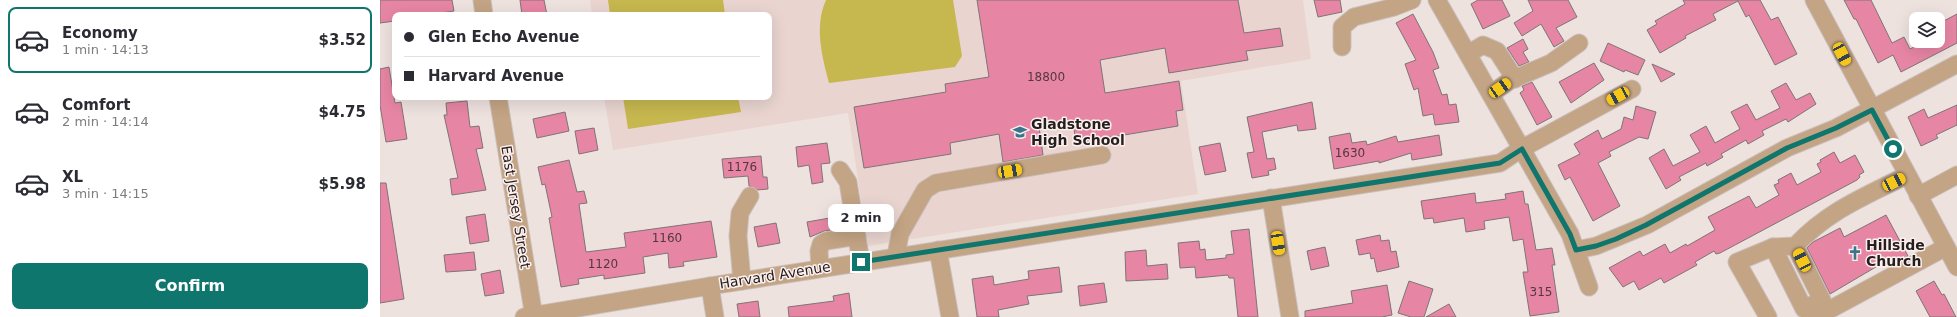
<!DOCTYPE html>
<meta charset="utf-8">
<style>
:root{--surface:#fff;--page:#f2f2f3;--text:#2b2b33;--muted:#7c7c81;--line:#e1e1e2;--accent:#0f766e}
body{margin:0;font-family:"DejaVu Sans",sans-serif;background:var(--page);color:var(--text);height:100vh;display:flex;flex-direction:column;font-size:15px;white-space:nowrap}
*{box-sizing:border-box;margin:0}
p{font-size:13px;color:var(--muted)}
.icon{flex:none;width:22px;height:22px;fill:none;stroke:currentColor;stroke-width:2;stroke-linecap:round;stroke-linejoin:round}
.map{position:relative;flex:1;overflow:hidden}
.drawer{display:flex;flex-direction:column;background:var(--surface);width:380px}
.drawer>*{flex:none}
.banner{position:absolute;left:12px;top:12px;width:380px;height:88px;border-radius:8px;box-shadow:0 4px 16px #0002;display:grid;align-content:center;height:88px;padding:0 12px;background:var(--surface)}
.fabs{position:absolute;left:1529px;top:12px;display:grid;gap:8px}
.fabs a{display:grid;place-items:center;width:36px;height:36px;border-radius:8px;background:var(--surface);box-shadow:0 4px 16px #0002;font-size:20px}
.end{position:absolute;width:18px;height:18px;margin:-9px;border:5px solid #0f766e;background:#fff;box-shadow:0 0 0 2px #fff}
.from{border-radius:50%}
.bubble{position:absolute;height:28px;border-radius:8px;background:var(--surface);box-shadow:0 4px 16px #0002;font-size:13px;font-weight:800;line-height:28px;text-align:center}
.car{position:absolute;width:12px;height:24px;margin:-12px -6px;border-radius:5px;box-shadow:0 0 3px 1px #0007;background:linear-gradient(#f5c518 24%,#345 0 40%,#f5c518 0 76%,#345 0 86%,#f5c518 0)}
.banner b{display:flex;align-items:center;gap:14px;height:38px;font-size:15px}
.banner b+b{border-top:1px solid var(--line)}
.banner i{width:10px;height:10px;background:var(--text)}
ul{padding:7px 0 0;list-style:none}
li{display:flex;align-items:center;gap:12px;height:66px;margin:0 8px 6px;padding:0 4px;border:2px solid transparent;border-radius:8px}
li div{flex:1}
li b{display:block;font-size:15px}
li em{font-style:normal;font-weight:800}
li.current{border-color:var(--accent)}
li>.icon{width:36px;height:36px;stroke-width:1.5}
.button{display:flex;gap:8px;margin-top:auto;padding:8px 12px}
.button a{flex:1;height:46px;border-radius:8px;background:var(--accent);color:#fff;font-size:16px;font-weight:800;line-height:46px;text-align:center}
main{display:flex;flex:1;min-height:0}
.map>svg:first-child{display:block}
.built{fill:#e9d4cf}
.green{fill:#c6b74f}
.building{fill:#e785a5;stroke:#7e7476}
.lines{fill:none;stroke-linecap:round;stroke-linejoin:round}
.minor-casing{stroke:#c9bfbc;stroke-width:19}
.minor{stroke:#c3a484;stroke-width:17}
.route{stroke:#0f766e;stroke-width:5}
.labels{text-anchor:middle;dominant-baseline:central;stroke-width:3;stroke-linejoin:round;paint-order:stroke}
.number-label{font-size:12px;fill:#543840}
.poi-label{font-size:14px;font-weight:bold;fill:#231f1e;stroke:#fcefed;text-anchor:start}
.street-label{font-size:14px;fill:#231f1e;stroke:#fcefed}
</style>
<main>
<section class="drawer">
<ul>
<li class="current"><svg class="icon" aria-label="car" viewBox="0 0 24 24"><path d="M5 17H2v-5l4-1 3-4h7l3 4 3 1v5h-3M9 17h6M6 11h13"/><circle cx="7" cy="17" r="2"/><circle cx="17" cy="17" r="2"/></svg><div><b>Economy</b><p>1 min · 14:13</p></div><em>$3.52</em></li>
<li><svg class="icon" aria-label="car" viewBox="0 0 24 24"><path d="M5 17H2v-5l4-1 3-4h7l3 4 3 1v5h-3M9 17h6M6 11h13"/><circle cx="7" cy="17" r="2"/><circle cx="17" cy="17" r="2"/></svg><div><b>Comfort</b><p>2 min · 14:14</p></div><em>$4.75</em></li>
<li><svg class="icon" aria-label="car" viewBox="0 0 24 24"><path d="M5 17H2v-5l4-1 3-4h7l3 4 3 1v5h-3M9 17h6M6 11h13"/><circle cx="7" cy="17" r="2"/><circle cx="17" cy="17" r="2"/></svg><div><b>XL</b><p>3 min · 14:15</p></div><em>$5.98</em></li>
</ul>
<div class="button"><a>Confirm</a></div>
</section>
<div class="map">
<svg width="1577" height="317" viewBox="0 0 1577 317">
<rect width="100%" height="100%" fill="#eee2df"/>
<path class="built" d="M210 0H923L931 59 801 81 818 194 488 246 468 113 233 150 224 97H389V15H212Z"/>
<g class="green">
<path d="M228 0H343L345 15H230Z"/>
<path d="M446 0H573L582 56 575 67 449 83C442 57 434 26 446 0Z"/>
<path d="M243 97H358L361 112 248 129Z"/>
</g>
<g class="building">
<path d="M0 0H72L74 11 48 15H15V21L0 23Z"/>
<path d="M140 0H164L167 15H142Z"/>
<path d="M597 0H858L864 33 900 28 903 46 866 51 868 60 789 73 785 48 720 60 725 93 799 81 803 110 796 111 798 126 696 143 693 122 659 127 663 155 623 162 619 134 570 143 571 154 484 168 474 107 566 92 565 84 609 77Z"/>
<path d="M934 0H960L962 12 938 17Z"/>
<path d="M1098 0H1122L1130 16 1103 29 1091 4Z"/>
<path d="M1148 0H1188L1197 17 1176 28 1184 41 1174 47 1161 24 1142 36 1134 23 1153 11Z"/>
<path d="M1303 0H1380L1391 20 1398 17 1417 54 1395 65 1369 15 1366 17 1358 1 1333 14 1336 20 1305 36 1306 38 1280 53 1267 30 1277 24 1275 21 1305 4Z"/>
<path d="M1464 0H1491L1512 43 1524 37 1530 49 1546 41H1558V24L1577 14V43L1521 72 1513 55 1498 63 1476 19H1474Z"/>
<path d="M1033 14 1053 52 1059 68 1053 70 1062 95 1067 94 1069 105 1076 104 1079 122 1055 125 1053 114 1043 116 1038 88 1034 90 1025 64 1036 60 1016 23Z"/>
<path d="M1143 39 1148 49 1143 52 1149 62 1139 66 1127 48Z"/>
<path d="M1228 43 1265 60 1258 75 1245 70 1244 72 1220 61Z"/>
<path d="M1214 63 1224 80 1191 103 1179 82Z"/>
<path d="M1272 64 1295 74 1281 82Z"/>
<path d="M9 67 15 103 21 102 27 139 6 142 0 105V69Z"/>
<path d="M1152 82 1172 117 1157 125 1140 93 1144 90 1142 86Z"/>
<path d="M1406 83 1416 100 1430 93 1436 104 1408 122 1406 119 1382 131 1384 135 1368 144 1366 140 1341 154 1343 157 1327 166 1326 163 1299 177 1301 180 1286 189 1269 158 1284 149 1293 166 1320 152 1310 135 1326 126 1335 143 1360 129 1351 112 1367 104 1376 120 1400 108 1391 91Z"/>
<path d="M87 101 90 127 99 126 103 148 96 149 106 190 72 195 70 179 78 178 64 115H67L66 103Z"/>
<path d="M932 102 936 129 918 131 917 125 882 132 887 159 894 158 896 169 888 171 889 175 872 178 867 153 874 152 867 117Z"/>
<path d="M1577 105V125L1556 135 1558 138 1541 146 1528 117 1544 109 1548 118Z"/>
<path d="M1256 106 1276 112 1268 139 1259 137 1229 152 1231 156 1218 163 1240 206 1213 221 1190 177 1185 180 1178 165 1200 154 1194 144 1218 130 1222 139 1241 129 1244 117 1253 120Z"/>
<path d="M185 112 189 131 157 138 153 119Z"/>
<path d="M214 128 218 150 199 154 195 131Z"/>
<path d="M970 133 972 143 986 141 987 145 1016 136 1018 142 1059 135 1062 155 1032 160 1031 153 999 163V161L954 169 949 137Z"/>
<path d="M447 143 450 163 441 164 443 182 432 184 429 165 418 167 416 147Z"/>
<path d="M840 143 846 171 825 175 819 147Z"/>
<path d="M1454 152 1460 163 1475 155 1484 172 1479 175 1480 177 1477 180 1340 253 1336 254 1334 251 1315 262 1317 265 1284 283 1281 278 1259 290 1254 281 1243 287 1229 268 1260 251 1263 256 1285 244 1290 253 1306 244 1307 246 1335 230 1328 217 1369 196 1376 208 1399 195 1394 185 1399 183 1398 180 1411 173 1417 185 1441 172 1437 164 1441 162 1440 160Z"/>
<path d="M381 156 383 177H387L388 189 377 190 369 186 368 176 344 178 342 159Z"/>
<path d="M189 160 197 192 204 191 207 203 199 204 206 252 246 247 244 233 331 221 337 257 303 262 304 266 289 268 288 253 263 257 265 273 224 279V275L198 279 199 284 181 287 169 218 172 217 165 184 162 185 158 167Z"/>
<path d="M0 183H6L24 299 0 303Z"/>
<path d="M1143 191 1145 204H1148L1156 250 1172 248 1175 265H1172L1179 312 1150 316 1143 272H1148L1143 239 1133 241 1129 217 1104 221 1105 229 1086 232 1084 218 1054 223 1053 218 1044 219 1041 201 1095 193 1096 203 1126 199 1125 194Z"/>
<path d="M105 214 109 241 90 244 86 217Z"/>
<path d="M1506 215 1528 256 1509 267 1506 261 1450 294 1427 248 1433 242 1460 228 1464 237Z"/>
<path d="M461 216 462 219H464L465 228 444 231 430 237 427 222Z"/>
<path d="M396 223 400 243 378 247 374 227Z"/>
<path d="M869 229 878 317H858L854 278H849L848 275 816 278 815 267 800 268 798 243 819 241 820 250 825 249 826 260 846 258V255L854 254 851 231Z"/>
<path d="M1000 235 1001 241 1009 240 1011 252 1016 251 1019 267 997 272 994 258 991 259 990 253 979 255 976 240Z"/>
<path d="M945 247 949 266 931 270 927 251Z"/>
<path d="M766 250 767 266 787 264 788 279 746 281 745 252Z"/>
<path d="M94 252 96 270 66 272 64 255Z"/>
<path d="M679 267 682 292 647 296 649 304 618 310 619 317H597L592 279 613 276 614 285 649 279 648 271Z"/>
<path d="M120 270 124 293 105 296 101 274Z"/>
<path d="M1029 281 1053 289 1044 317H1031L1018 313Z"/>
<path d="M1554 281 1562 295 1564 294 1576 317H1550L1536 291Z"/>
<path d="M724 283 727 302 700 306 698 286Z"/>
<path d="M1007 285 1012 315 1002 317H925V311L973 303 971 291Z"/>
<path d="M469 293 472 317H409L408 307 454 301 453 296Z"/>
<path d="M378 301 380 317H359L357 304Z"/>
<path d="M1069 304 1076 317H1046Z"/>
</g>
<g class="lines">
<defs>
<g id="minor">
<path d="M102 0 104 15"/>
<path d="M1057 0 1190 234 1209 287"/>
<path d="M1434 0 1577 267"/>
<path d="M962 47V27L974 17 1014 7 1032 0"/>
<path d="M1088 54 1103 45 1117 51 1135 79"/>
<path d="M1111 94 1129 81 1171 63 1199 43"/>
<path d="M118 97 154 317"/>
<path d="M460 170 468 182 481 262"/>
<path d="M1538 196 1577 175"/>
<path d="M891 198 910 317"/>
<path d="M1393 247 1424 309 1442 300 1415 246"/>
<path d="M558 250 570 317"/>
<path d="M1196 250 1216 246 1267 225 1407 148 1456 128 1577 64"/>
<path d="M516 256 520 234 545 190 556 183 722 155"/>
<path d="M440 268 439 251 441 244 446 241 477 236"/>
<path d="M362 281 358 236 360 213 370 196"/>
<path d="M330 286 335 317"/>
<path d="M144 317 330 286 1120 163 1141 149 1252 89"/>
<path d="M1388 317 1357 262 1393 247 1415 246C1449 210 1484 197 1527 175"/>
<path d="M1436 317 1566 247"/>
</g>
</defs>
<use href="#minor" class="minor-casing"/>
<use href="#minor" class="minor"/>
</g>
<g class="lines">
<path class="route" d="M481 262 1120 163 1142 149 1190 234 1196 250 1216 246 1236 239 1266 225 1407 148 1456 128 1492 110 1513 149"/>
</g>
<defs>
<symbol id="school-bare" viewBox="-9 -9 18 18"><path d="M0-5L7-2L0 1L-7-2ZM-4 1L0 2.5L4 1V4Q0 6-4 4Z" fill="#39768c" stroke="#fcefed" stroke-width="2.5" paint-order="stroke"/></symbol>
<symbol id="church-bare" viewBox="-9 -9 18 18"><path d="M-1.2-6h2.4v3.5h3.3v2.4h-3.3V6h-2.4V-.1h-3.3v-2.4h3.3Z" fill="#39768c" stroke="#fcefed" stroke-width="2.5" paint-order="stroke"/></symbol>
</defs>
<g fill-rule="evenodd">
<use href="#school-bare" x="630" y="122" width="20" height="20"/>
<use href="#church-bare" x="1465" y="243" width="20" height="20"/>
</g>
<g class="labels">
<g class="number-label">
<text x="666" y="77">18800</text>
<text x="970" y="153">1630</text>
<text x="362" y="167">1176</text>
<text x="287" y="238">1160</text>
<text x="223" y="264">1120</text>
<text x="1161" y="292">315</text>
</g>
<g class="poi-label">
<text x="651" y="124">Gladstone<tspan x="651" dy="16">High School</tspan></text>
<text x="1486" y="245">Hillside<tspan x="1486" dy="16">Church</tspan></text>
</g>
<g class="street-label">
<text transform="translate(136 207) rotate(81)">East Jersey Street</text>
<text transform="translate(395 275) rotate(-9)">Harvard Avenue</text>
</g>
</g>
</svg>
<div class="fabs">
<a><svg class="icon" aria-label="layers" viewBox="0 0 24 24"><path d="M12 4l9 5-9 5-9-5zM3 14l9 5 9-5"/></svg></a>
</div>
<i class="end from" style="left:1513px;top:149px"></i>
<i class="end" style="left:481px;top:262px"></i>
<div class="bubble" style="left:448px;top:204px;width:66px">2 min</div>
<i class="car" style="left:1462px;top:54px;rotate:152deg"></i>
<i class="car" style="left:1120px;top:88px;rotate:56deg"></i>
<i class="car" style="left:1238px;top:96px;rotate:241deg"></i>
<i class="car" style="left:630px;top:171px;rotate:80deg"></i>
<i class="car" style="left:1514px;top:182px;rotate:64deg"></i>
<i class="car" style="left:898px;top:243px;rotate:171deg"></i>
<i class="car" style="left:1422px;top:260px;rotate:333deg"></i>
<div class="banner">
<b><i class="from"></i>Glen Echo Avenue</b>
<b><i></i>Harvard Avenue</b>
</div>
</div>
</main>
